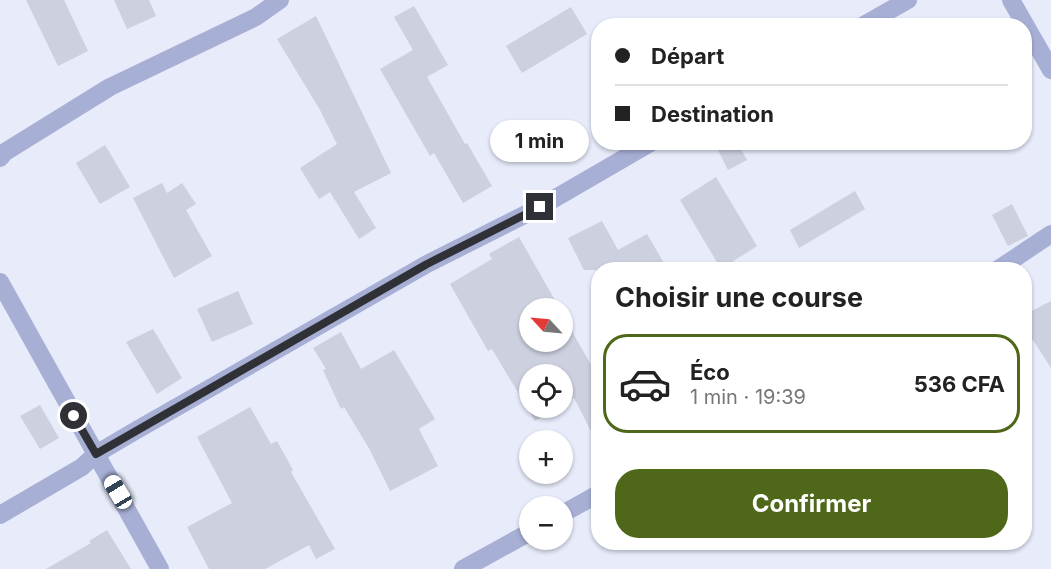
<!DOCTYPE html>
<html lang="fr">
<meta charset="utf-8">
<style>
:root{--surface:#fff;--page:#f2f2f2;--text:#222;--muted:#767676;--line:#e0e0e0;--accent:#4e6718}
body{margin:0;font-family:Inter,sans-serif;background:var(--page);color:var(--text);height:100vh;display:flex;flex-direction:column;font-size:22px;white-space:nowrap}
*{box-sizing:border-box;margin:0}
p{font-size:20px;color:var(--muted)}
.icon{flex:none;width:33px;height:33px;fill:none;stroke:currentColor;stroke-width:2;stroke-linecap:round;stroke-linejoin:round}
.map{position:relative;flex:1;overflow:hidden}
.details{position:absolute;left:591px;top:262px;width:441px;height:288px;display:flex;flex-direction:column;background:var(--surface);border-radius:24px;box-shadow:0 2px 4px #0004}
.details>*{flex:none}
.hud{position:absolute;left:591px;top:18px;width:441px;height:132px;border-radius:24px;box-shadow:0 2px 4px #0004;display:grid;align-content:center;height:132px;padding:0 24px;background:var(--surface)}
.needle{width:39px;rotate:296deg}
.fabs{position:absolute;left:519px;top:298px;display:grid;gap:12px}
.fabs a{display:grid;place-items:center;width:54px;height:54px;border-radius:50%;background:var(--surface);box-shadow:0 2px 4px #0004;font-size:30px}
.end{position:absolute;width:27px;height:27px;margin:-14px;border:8px solid #303137;background:#fff;box-shadow:0 0 0 3px #fff}
.from{border-radius:50%}
.bubble{position:absolute;height:42px;border-radius:21px;background:var(--surface);box-shadow:0 2px 4px #0004;font-size:20px;font-weight:700;line-height:42px;text-align:center}
.car{position:absolute;width:18px;height:36px;margin:-18px -9px;border-radius:8px;box-shadow:0 0 4px 2px #0007;background:linear-gradient(#fff 24%,#345 0 40%,#fff 0 76%,#345 0 86%,#fff 0)}
.hud b{display:flex;align-items:center;gap:21px;height:57px;font-size:22px}
.hud b+b{border-top:2px solid var(--line)}
.hud i{width:15px;height:15px;background:var(--text)}
ul{padding:0;list-style:none}
li{display:flex;align-items:center;gap:18px;height:99px;margin:0 12px 9px;padding:0 12px;border:3px solid transparent;border-radius:24px}
li div{flex:1}
li b{display:block;font-size:22px}
li em{font-style:normal;font-weight:700}
li.active{border-color:var(--accent)}
li>.icon{width:54px;height:54px;stroke-width:1.5}
h2{padding:0 24px;font-size:27px;line-height:72px}
.button{display:flex;gap:12px;margin-top:auto;padding:12px 24px}
.button a{flex:1;height:69px;border-radius:24px;background:var(--accent);color:#fff;font-size:24px;font-weight:700;line-height:69px;text-align:center}
.map>svg:first-child{display:block}
.building{fill:#ccd0df}
.lines{fill:none;stroke-linecap:round;stroke-linejoin:round}
.minor{stroke:#a7afd5;stroke-width:18}
.route{stroke:#303137;stroke-width:8}
</style>
<div class="map">
<svg width="1051" height="569" viewBox="0 0 1051 569">
<rect width="100%" height="100%" fill="#e7ebfa"/>
<g class="building">
<path d="M26 0H64L88 51 58 66Z"/>
<path d="M114 0H149L156 16 127 29Z"/>
<path d="M414 6 448 65 427 77 465 144 467 143 492 186 463 203 434 153 430 156 380 69 413 50 394 17Z"/>
<path d="M571 7 587 34 522 73 506 46Z"/>
<path d="M316 16 391 173 354 192 376 228 359 239 330 192 319 199 300 168 337 144 320 110 277 39Z"/>
<path d="M714 142H737L747 160 728 170Z"/>
<path d="M105 145 130 187 100 204 76 163Z"/>
<path d="M716 177 757 246 721 269 680 200Z"/>
<path d="M162 183 167 193 182 183 196 204 186 210 212 256 174 278 133 198Z"/>
<path d="M855 191 865 209 799 248 790 230Z"/>
<path d="M1012 204 1028 236 1008 246 992 215Z"/>
<path d="M602 221 618 250 647 234 668 270H584L568 238Z"/>
<path d="M519 237 560 309H530V342H562V314L598 377V445L574 398 562 404V375H530V408H557L535 421 492 349 488 351 450 284 492 259 489 254Z"/>
<path d="M238 291 253 324 212 342 197 309Z"/>
<path d="M1051 301V368L1033 340 1024 345V315Z"/>
<path d="M153 329 182 378 157 394 126 342Z"/>
<path d="M341 332 361 369 394 350 435 419 419 429 438 466 390 491 370 450 344 407 341 409 323 370 326 369 313 348Z"/>
<path d="M40 405 59 438 40 449 20 416Z"/>
<path d="M250 407 271 444 277 441 293 470 291 472 335 549 316 559 309 545 265 569H209L187 527 232 503 197 437Z"/>
<path d="M107 530 131 569H46L91 543 89 541Z"/>
</g>
<g class="lines">
<g class="minor">
<path d="M1011 0 1051 70"/>
<path d="M862 26 908 0"/>
<path d="M0 158 5 152 110 87 256 17 280 0"/>
<path d="M997 270 1051 234"/>
<path d="M0 282 160 569"/>
<path d="M562 514 598 494"/>
<path d="M0 515 82 467 96 454 135 431 427 264 540 207 652 142"/>
<path d="M463 569 530 532"/>
</g>
</g>
<g class="lines">
<path class="route" d="M74 416 96 454 427 264 540 207"/>
</g>
</svg>
<div class="fabs">
<a><svg class="needle" viewBox="-14 -14 28 28"><path d="M0-13l5 13h-10z" fill="#e53935"/><path d="M0 13l5-13h-10z" fill="#767676"/></svg></a>
<a><svg class="icon" aria-label="locate" viewBox="0 0 24 24"><circle cx="12" cy="12" r="6"/><path d="M12 2v4M12 18v4M2 12h4M18 12h4"/></svg></a>
<a>+</a>
<a>−</a>
</div>
<i class="end from" style="left:74px;top:416px"></i>
<i class="end" style="left:540px;top:207px"></i>
<div class="bubble" style="left:490px;top:120px;width:99px">1 min</div>
<i class="car" style="left:118px;top:492px;rotate:329deg"></i>
<div class="hud">
<b><i class="from"></i>Départ</b>
<b><i></i>Destination</b>
</div>
<section class="details">
<h2>Choisir une course</h2>
<ul>
<li class="active"><svg class="icon" aria-label="car" viewBox="0 0 24 24"><path d="M5 17H2v-5l4-1 3-4h7l3 4 3 1v5h-3M9 17h6M6 11h13"/><circle cx="7" cy="17" r="2"/><circle cx="17" cy="17" r="2"/></svg><div><b>Éco</b><p>1 min · 19:39</p></div><em>536 CFA</em></li>
</ul>
<div class="button"><a>Confirmer</a></div>
</section>
</div>
